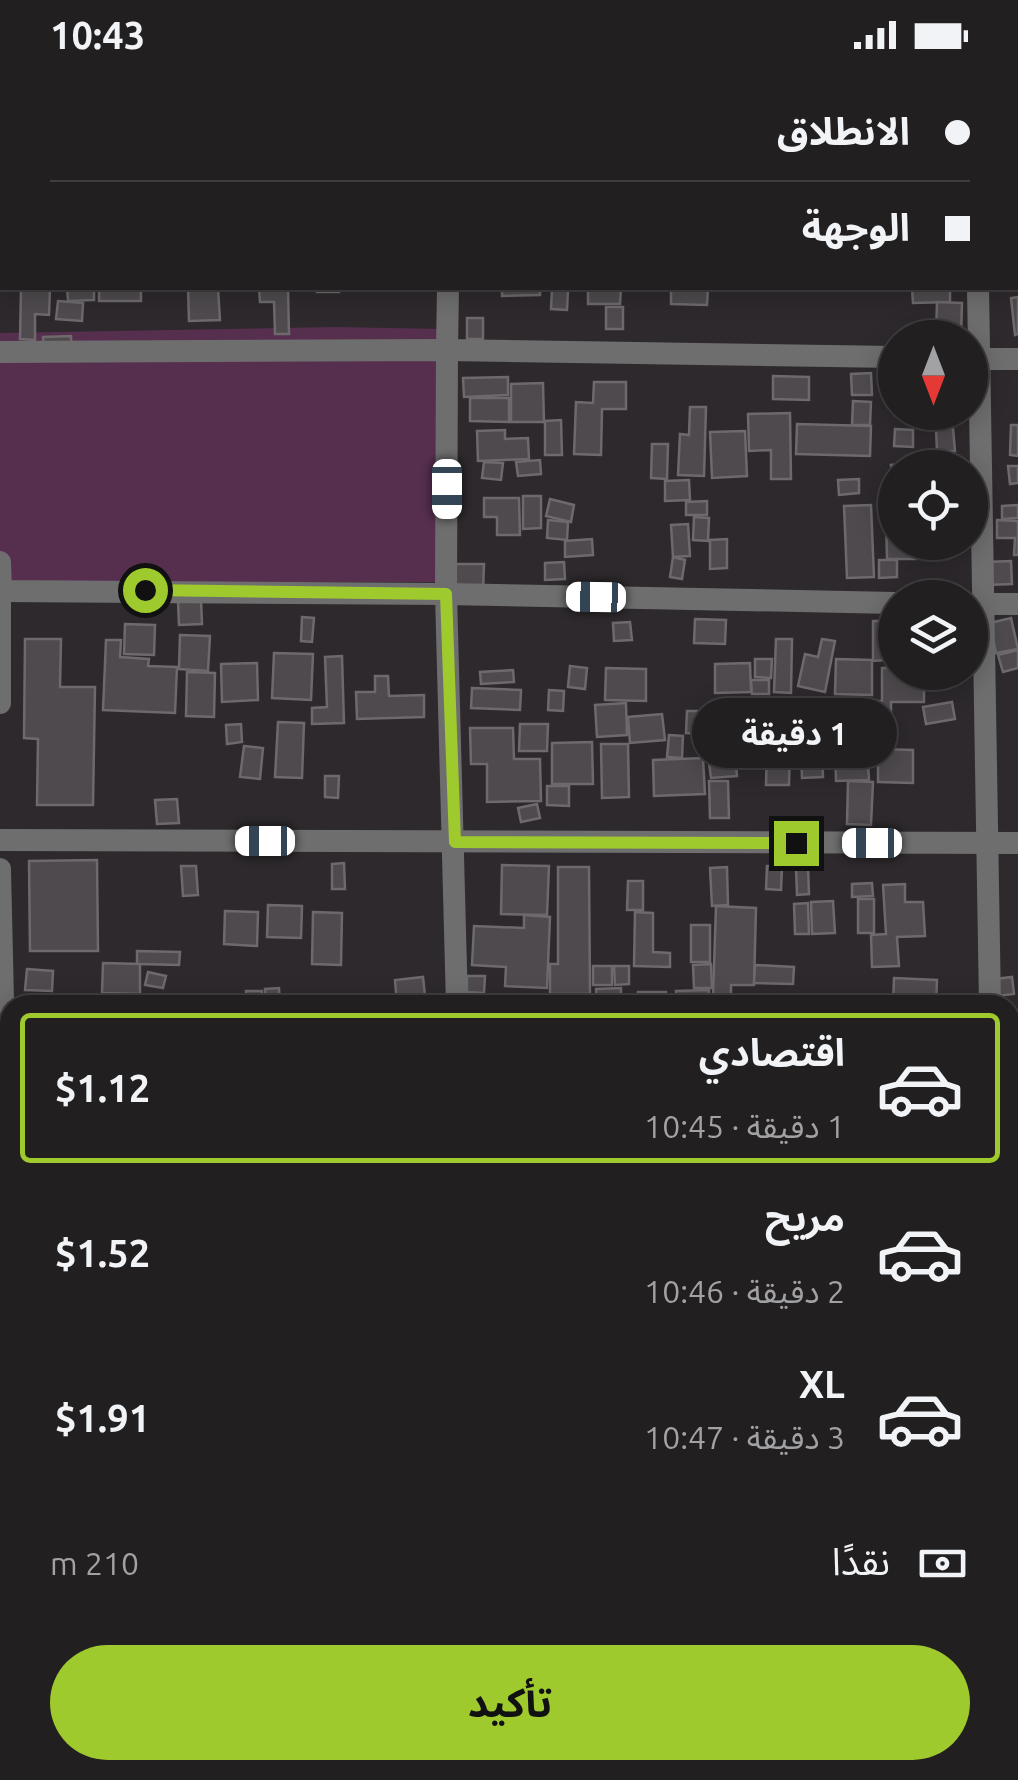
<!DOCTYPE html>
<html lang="ar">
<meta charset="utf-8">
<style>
:root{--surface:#221f21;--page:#2e2c2e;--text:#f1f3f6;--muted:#a2a2a5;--line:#3f3d3f;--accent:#9fca2d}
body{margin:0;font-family:Ubuntu,"Noto Sans Arabic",sans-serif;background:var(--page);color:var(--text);direction:rtl;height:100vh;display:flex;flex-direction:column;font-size:38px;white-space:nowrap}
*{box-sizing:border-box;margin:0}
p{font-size:32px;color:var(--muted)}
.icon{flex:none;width:55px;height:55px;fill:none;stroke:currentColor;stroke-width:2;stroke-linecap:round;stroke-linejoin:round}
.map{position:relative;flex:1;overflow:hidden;direction:ltr}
.drawer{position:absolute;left:0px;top:925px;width:1020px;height:785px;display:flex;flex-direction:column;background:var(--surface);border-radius:30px 30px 0 0;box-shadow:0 5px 25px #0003,0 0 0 2px var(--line);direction:rtl}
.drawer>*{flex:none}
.top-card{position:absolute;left:0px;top:0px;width:1020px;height:220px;box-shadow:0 5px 25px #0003,0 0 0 2px var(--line);direction:rtl;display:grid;align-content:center;height:220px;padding:0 50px;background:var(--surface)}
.needle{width:65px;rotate:180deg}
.tools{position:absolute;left:878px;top:250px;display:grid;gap:20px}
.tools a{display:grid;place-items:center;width:110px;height:110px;border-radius:50%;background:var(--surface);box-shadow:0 5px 25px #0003,0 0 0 2px var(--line);font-size:50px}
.end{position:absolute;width:45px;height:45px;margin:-22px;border:12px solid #9fca2d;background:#111;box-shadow:0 0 0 5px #111}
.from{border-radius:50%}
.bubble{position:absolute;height:70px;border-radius:35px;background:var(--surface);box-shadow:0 5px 25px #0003,0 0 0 2px var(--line);font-size:32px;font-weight:700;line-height:70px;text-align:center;direction:rtl}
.car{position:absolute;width:30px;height:60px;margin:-30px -15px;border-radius:12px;box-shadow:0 0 8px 2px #0007;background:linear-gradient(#fff 24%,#345 0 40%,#fff 0 76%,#345 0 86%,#fff 0)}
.top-card b{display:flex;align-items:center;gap:35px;height:95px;font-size:38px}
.top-card b+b{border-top:2px solid var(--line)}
.top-card i{width:25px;height:25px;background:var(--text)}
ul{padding:18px 0 0;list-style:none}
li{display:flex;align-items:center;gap:30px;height:150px;margin:0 20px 15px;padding:0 30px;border:5px solid transparent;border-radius:10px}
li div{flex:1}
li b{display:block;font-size:38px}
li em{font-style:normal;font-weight:700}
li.current{border-color:var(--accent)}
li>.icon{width:90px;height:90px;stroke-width:1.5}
.pay{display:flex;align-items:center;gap:25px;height:110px;padding:0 50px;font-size:38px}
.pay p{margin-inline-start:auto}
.action{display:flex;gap:20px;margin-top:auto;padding:20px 50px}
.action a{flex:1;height:115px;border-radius:60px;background:var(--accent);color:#111;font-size:40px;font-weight:700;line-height:115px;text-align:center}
.status{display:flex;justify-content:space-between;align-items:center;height:70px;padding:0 50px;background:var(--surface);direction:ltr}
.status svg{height:28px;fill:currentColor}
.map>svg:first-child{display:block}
.green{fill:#562f4f}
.building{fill:#4e4a4d;stroke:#6d696c;stroke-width:2.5}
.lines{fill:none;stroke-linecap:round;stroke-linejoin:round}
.minor{stroke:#6f6e6f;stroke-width:22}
.route{stroke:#9fca2d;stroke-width:12}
</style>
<div class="status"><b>10:43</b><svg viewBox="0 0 49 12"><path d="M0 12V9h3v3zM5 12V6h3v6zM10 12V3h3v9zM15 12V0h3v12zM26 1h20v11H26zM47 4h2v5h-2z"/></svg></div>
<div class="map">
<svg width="1018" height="1710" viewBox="0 0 1018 1710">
<rect width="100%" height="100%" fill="#2d292c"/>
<path class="green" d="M336 257 443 259 440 512H0V263Z"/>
<g class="building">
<path d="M21 218H50L49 245 35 244V270L20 269Z"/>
<path d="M67 218H94V230L68 231Z"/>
<rect x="99" y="218" width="42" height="13"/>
<path d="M188 218H218L220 250 189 251Z"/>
<path d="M259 218H288L289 264H275L274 232H260Z"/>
<rect x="317" y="218" width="22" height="4"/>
<path d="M502 218H540V225L502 226Z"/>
<path d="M588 218H621L620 234H588Z"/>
<path d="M671 218H708L707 235 671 234Z"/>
<path d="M912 218H950V232L913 233Z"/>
<path d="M552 219 568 220 567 240 551 239Z"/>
<path d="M1018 227V264L1015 265 1011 228Z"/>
<path d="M58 231 83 233 82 251 56 249Z"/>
<path d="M937 232 962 233 961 266 936 265Z"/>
<rect x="606" y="237" width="17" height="22"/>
<rect x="467" y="248" width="16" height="21"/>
<path d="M71 266 72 289 44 290 43 267Z"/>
<path d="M871 303 872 325H852L851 304Z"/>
<path d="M773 306 809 307V330L773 329Z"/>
<path d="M508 307V325L464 327 463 308Z"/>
<path d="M594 312H626V339H602L601 385 574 384 576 332 593 333Z"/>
<path d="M543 313 544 352H511V314Z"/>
<path d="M470 328H509V352L470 351Z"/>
<path d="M853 331 871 332 870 355H852Z"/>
<path d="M690 337H706L704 406 678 405 680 364 689 365Z"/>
<path d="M935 342H952V356H936Z"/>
<path d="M790 343 791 409H771V380L749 381 748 344Z"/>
<path d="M561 350 562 385H545V351Z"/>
<path d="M797 354 871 356 870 386 796 384Z"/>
<path d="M1011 355H1018V386L1010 385Z"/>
<path d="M953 358 955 381 937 382 936 359Z"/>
<path d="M895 359 913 360V377L894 376Z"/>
<path d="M505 360V369L528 368 529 389 478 391 477 361Z"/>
<path d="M745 361 747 406 712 408 710 362Z"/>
<path d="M652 374H668L667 409 651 408Z"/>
<path d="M540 390 541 404 518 406 516 392Z"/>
<path d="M484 392 503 393 501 410 482 408Z"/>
<path d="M937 392 938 398H895V413H892L891 395Z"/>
<path d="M1008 396H1018V413L1010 414Z"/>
<path d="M859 409V423L839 425 838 410Z"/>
<path d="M689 410 690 430 665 431V411Z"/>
<path d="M523 426H541V458L523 459Z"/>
<path d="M484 428H519L520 465H497V447H484Z"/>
<path d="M550 429 574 435 571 452 546 446Z"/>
<path d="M707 431V445H686V432Z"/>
<path d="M871 435 874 507 847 508 844 436Z"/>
<path d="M1018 435V448L1002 449V436Z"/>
<path d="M694 447 709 448 708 471 693 470Z"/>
<path d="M895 449V472H915L916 489H887L886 450Z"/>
<path d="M548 450 568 452 567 470 547 468Z"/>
<path d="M997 450 1018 451V485H1014L1015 468H997Z"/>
<path d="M688 454 690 486 673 487 671 455Z"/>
<path d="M592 469 593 485 565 487V471Z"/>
<path d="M727 469V498L710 499V470Z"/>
<rect x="919" y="472" width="18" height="13"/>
<path d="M673 487 685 490 682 509 670 507Z"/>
<path d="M879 490H897V507L879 508Z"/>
<path d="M1011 491 1012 514 987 515 985 492Z"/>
<path d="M564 492 565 509 545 510V493Z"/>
<path d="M456 494H484L483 521H455Z"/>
<path d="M201 530 202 554 179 555 178 531Z"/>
<path d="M302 547 314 548 312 572 301 571Z"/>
<path d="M1011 548 1018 579 996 583 990 553Z"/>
<path d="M695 549 726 550 725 574 694 573Z"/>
<path d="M873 551H886V590L873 591Z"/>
<path d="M630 552 632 570 614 571 613 553Z"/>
<path d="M125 554 155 555 154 585 124 584Z"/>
<path d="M180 565 210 566 208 601 179 599Z"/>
<path d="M25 569H61L60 617H95L93 735H37L38 669 24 668Z"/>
<path d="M776 569H792L791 623 774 622Z"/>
<path d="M822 569 835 571 825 622 798 616 805 584 818 587Z"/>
<path d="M106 570H121L120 587 149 589 148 596 177 597 175 643 103 640Z"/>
<path d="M1018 580V598L1003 602 998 585Z"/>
<path d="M274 583 313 584 311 630 272 628Z"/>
<path d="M342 586 344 653 312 654V638L327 637 325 587Z"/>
<path d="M755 589H772L771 608 755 607Z"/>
<path d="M836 589 872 590V625L835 624Z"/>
<path d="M257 593 258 630 222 632 221 594Z"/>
<path d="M750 593 751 622 715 623V594Z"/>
<path d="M570 596 587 598 585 619 568 617Z"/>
<path d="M606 598 646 599V631L605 630Z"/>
<path d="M882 598H895V602H924V632H891V667H872V631H882Z"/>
<path d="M513 600 514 612 481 614 480 602Z"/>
<path d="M187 602 215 603 214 647 186 646Z"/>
<path d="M375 606H388L389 626 424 625V647L357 649 356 622H375Z"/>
<path d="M751 610H769V624H752Z"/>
<path d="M472 618 521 620 520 640 471 638Z"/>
<path d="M549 620 564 621 563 641 548 640Z"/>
<path d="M952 632 955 649 926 654 923 637Z"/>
<path d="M626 633 627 665 597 667 595 635Z"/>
<path d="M867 633 868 650 837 653 836 635Z"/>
<path d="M687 641H710V653L757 654V666L686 663Z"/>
<path d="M662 644 665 670 630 673 628 647Z"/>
<path d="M278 652 304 653 302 708 275 707Z"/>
<path d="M241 654 242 672 227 674 226 655Z"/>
<path d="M520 654H548L547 681H519Z"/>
<path d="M824 654H835V676H823Z"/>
<path d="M470 658H513L514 689H540L541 731 487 732V694H471Z"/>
<path d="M669 665 683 666 682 688 667 687Z"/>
<path d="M592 672 593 714H552V673Z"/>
<path d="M601 674H628L629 727 602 728Z"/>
<path d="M734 675 737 706 711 708 707 678Z"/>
<path d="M244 676 263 678 260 709 240 707Z"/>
<path d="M767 677H790L789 715H766Z"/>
<path d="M867 677 869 710 836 711 835 678Z"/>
<path d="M878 679 913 680V713L878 712Z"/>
<path d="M801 680H822L823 707 802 708Z"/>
<path d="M703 688 705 724 654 726 653 690Z"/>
<path d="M325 706H339L338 728 325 727Z"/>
<path d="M709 711H728L729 748H710Z"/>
<path d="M848 711 873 712 871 755 847 754Z"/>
<path d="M547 716H569V736L547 735Z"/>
<path d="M177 729 179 753 157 754 155 730Z"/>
<path d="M537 734 540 748 521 752 518 738Z"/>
<path d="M97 790 98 881H30L29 791Z"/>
<path d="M344 793 345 819H332V794Z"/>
<path d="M502 795 549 796 547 845 501 844Z"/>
<path d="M181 796H196L198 825 183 826Z"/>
<path d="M767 796 782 797 781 820 766 819Z"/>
<path d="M558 797H589L590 924H550V894H558Z"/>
<path d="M727 797 728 835 712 836 710 798Z"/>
<path d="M808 797 809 824 797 825 796 798Z"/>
<path d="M628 811H643V840H627Z"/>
<path d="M872 813 873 826 852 827V814Z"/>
<path d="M905 814V832H923L925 866 897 867 899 896 872 897 871 865 886 864 883 815Z"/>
<rect x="858" y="829" width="16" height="34"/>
<path d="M833 831 835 863 812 864 811 832Z"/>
<path d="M808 833 809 864H795L794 834Z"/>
<path d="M268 835 302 836 301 868 267 867Z"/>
<path d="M716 836 756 838 754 915H731V929L713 928Z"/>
<path d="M225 841 258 842 257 876 224 874Z"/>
<path d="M313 842 342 843 341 895 312 894Z"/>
<path d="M635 842 653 843V882L670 883V897L634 896Z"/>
<path d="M524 845 550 847 547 918 505 916 506 897 472 895 474 856 524 858Z"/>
<rect x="691" y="855" width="19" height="37"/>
<path d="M137 881 180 882 179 895 137 894Z"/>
<path d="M103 893 140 894V924L102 923Z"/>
<path d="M711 894 712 918H694L693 895Z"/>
<path d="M755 895 794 897 793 914 754 913Z"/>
<rect x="593" y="896" width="19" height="19"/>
<path d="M614 896H629V914L615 915Z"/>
<path d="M27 899 53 901 52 921 25 920Z"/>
<path d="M148 902 166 906 163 918 145 915Z"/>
<path d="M467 906H485L484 923 467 922Z"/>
<path d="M423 907 426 935H397L395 910Z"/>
<path d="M1012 907 1014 924 996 926 994 909Z"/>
<path d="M894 908 937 910 936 935H893Z"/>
<path d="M279 918 280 935H266L265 919Z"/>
<path d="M621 918V935H597L596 919Z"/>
<path d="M709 920V935H677L676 921Z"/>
<path d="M246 921H262L263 935H247Z"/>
<path d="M638 922H666V935H637Z"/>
<rect x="1010" y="1037" width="8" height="72"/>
<rect x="0" y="1076" width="10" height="26"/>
<path d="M1014 1119H1018V1162H1016Z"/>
<path d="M1012 1163H1018V1191H1011Z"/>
<path d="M0 1332 6 1333 4 1374H0Z"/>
<path d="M1018 1346V1379L1010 1348Z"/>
<path d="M1018 1507V1530L1014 1532 1010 1511Z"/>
<path d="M1018 1617V1655L1010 1640V1622Z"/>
<path d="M419 1700 420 1710H375L374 1701Z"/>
<path d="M461 1700H490L491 1710H461Z"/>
<path d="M630 1700H669V1704L631 1708Z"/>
<path d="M709 1700H758L759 1705 710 1710Z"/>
<path d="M866 1700H900L901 1703 922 1700 925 1710H869Z"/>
<path d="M548 1703V1710H528V1704Z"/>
</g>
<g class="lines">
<g class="minor">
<path d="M978 0V2"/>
<path d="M449 2V0"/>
<path d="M0 117 2 0"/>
<path d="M448 218 447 280 895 287"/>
<path d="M978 218 990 935"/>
<path d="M0 282 447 280 446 524 1 521 0 492"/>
<path d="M970 289H1018"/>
<path d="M0 521V633"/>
<path d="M973 534H1018"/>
<path d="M0 770 1018 773"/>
<path d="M0 799 5 1017"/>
<path d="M457 935 446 524 895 533"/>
<path d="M1010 1017 1018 1018"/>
<path d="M1010 1270H1018"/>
<path d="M0 1278 10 1279"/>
<path d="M1010 1581 1018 1576"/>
<path d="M0 1669H10"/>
<path d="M41 1700V1710"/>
<path d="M604 1700 605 1710"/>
<path d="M1005 1700 1010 1710"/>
<path d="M198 1710 234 1700"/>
<path d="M809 1710 824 1700"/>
</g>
</g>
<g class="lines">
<path class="route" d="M145 520 446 524 455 772 796 773"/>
</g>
</svg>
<div class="tools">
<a><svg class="needle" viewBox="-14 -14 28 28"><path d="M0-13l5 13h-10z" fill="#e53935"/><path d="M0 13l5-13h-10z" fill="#a2a2a5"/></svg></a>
<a><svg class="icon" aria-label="locate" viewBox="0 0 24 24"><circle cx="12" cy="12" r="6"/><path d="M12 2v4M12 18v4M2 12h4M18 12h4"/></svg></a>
<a><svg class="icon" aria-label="layers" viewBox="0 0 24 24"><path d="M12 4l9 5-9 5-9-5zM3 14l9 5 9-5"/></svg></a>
</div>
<i class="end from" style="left:145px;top:520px"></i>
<i class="end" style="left:796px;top:773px"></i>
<div class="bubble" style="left:692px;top:628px;width:205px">1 دقيقة</div>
<i class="car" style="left:447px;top:419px;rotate:180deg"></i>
<i class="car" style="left:596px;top:527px;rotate:271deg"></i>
<i class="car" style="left:265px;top:771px;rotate:270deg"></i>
<i class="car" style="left:872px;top:773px;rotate:270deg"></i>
<div class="top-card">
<b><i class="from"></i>الانطلاق</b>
<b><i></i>الوجهة</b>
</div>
<section class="drawer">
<ul>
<li class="current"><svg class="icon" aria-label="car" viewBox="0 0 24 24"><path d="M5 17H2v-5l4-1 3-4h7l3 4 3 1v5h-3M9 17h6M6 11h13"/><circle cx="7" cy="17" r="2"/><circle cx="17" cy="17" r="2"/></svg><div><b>اقتصادي</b><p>1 دقيقة · 10:45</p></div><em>$1.12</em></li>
<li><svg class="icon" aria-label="car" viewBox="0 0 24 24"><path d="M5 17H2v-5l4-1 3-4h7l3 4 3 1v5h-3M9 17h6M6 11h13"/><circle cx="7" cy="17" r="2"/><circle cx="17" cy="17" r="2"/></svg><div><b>مريح</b><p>2 دقيقة · 10:46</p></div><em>$1.52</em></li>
<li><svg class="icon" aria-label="car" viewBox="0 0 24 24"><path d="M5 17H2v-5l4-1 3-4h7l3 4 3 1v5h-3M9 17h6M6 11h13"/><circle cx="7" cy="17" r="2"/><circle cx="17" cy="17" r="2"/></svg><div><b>XL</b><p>3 دقيقة · 10:47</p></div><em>$1.91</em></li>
</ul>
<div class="pay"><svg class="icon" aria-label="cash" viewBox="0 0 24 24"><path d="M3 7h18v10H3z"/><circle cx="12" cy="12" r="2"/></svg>نقدًا<p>210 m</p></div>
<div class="action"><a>تأكيد</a></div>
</section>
</div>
